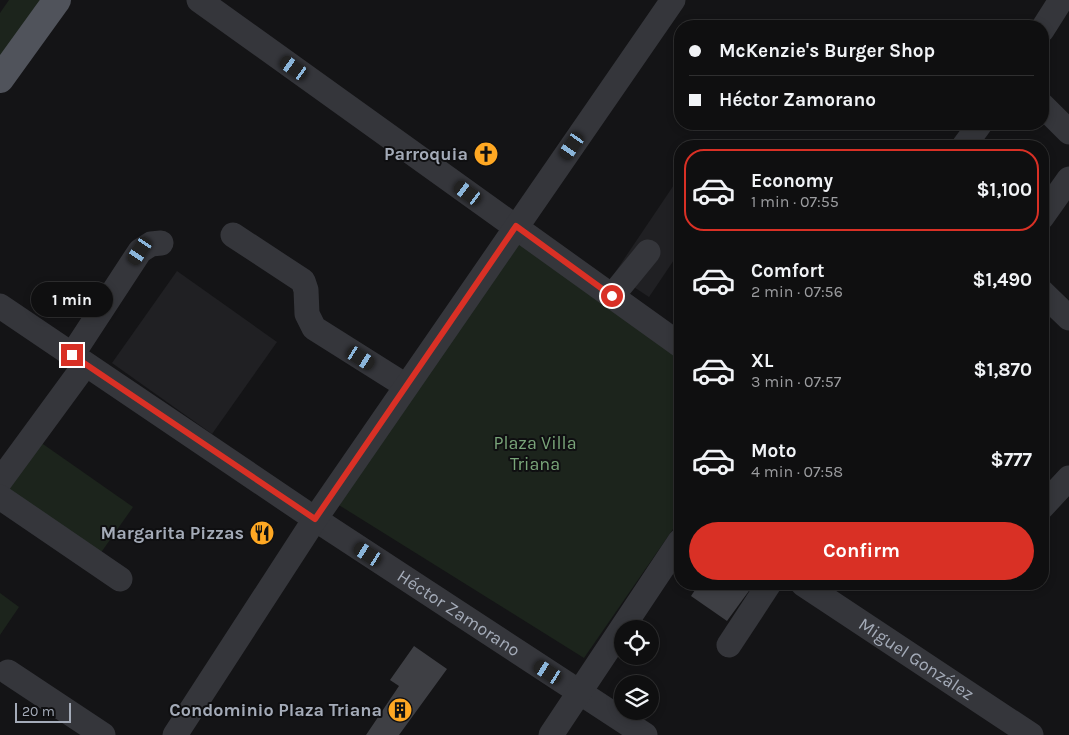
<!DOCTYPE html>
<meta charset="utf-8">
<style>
:root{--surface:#0f0f10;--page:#181819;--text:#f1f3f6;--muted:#9b9c9f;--line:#2f2f30;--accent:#d93025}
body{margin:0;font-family:Karla,sans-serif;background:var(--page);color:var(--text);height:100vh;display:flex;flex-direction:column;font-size:19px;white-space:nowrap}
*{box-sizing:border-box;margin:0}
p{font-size:16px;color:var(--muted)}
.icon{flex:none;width:28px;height:28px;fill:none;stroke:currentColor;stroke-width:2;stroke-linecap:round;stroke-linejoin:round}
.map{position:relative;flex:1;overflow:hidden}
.details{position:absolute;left:674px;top:140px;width:375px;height:450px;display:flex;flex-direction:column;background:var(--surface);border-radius:20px;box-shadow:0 2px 8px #0003,0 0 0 1px var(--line)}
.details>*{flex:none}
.guide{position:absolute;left:674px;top:20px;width:375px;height:110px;border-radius:20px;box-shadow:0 2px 8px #0003,0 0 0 1px var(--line);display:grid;align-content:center;height:110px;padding:0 15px;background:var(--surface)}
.fabs{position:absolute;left:614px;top:620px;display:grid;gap:10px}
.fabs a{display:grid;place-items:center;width:45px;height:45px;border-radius:50%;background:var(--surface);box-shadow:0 2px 8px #0003,0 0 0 1px var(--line);font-size:25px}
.scale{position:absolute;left:15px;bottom:12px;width:56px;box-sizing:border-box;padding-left:5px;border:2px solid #a4abb8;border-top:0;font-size:14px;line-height:18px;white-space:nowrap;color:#a4abb8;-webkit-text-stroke:4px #0f0f11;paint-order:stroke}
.end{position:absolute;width:22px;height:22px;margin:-11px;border:6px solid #d93025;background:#fff;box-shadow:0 0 0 2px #fff}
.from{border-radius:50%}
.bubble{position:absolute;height:35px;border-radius:18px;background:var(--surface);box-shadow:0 2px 8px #0003,0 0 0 1px var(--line);font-size:16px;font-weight:700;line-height:35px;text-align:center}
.car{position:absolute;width:15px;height:30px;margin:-15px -8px;border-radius:6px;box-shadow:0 0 4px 1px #0007;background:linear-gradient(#222 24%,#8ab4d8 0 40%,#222 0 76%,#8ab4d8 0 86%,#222 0)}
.guide b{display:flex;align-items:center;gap:18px;height:48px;font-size:19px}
.guide b+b{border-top:1px solid var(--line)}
.guide i{width:12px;height:12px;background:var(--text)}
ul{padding:9px 0 0;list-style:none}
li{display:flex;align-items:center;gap:15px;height:82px;margin:0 10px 8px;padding:0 5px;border:2px solid transparent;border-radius:20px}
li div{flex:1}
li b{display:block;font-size:19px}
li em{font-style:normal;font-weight:700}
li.current{border-color:var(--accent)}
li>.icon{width:45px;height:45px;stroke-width:1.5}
.primary-button{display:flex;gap:10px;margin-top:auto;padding:10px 15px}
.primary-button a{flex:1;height:58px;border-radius:30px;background:var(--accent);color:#fff;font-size:20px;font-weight:700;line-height:58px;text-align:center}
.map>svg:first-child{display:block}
.built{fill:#202023}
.green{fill:#1c241c}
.building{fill:#3e3f44}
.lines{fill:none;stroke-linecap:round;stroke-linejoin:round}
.minor{stroke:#35363b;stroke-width:25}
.major{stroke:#50535b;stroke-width:28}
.route{stroke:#d93025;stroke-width:6}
.labels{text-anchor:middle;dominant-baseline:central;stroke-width:4;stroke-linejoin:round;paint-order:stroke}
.poi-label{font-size:18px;font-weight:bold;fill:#a4abb8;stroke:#0f0f11;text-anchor:end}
.park-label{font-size:18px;fill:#79a579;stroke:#0f0f11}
.street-label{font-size:18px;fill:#a4abb8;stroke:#0f0f11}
</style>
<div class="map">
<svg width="1069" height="735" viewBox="0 0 1069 735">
<rect width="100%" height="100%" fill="#141416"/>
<g class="built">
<path d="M680 176V251L649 297 614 274Z"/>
<path d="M177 271 277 342 212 434 112 363Z"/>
</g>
<g class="green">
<path d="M9 0H49L0 72V13Z"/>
<path d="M501 230 680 358V519L584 658 334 502Z"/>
<path d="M40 442 133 507 100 554 6 489Z"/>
<path d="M0 593 19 607 0 635Z"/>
</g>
<g class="building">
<path d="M699 584H754L727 621 691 596Z"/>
<path d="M414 646 447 669 399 735H366L399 686 390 680Z"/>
</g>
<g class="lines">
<g class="minor">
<path d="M199 0 680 345"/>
<path d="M1042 30 1061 0"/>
<path d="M1042 105 1069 132"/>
<path d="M964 146 980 124"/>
<path d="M1042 217 1069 179"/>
<path d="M233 235 303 281 306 290 307 314 314 328 406 386"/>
<path d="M1042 292 1069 318"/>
<path d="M612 296 648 252"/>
<path id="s1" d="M0 306 315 519 645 735"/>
<path d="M72 355 140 251 151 244 161 243"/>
<path d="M0 481 85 365"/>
<path d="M0 497 120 579"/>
<path d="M1042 507 1069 478"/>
<path id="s2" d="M803 584 1031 735"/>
<path d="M729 645 769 584"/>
<path d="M8 672 103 735"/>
<path d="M175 735 315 519 673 0"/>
<path d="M551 735 680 541"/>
</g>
<path class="major" d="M0 79 57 0"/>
</g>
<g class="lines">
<path class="route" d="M72 355 315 519 516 226 612 296"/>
</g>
<defs>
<symbol id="church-disc" viewBox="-11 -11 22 22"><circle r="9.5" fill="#ffa823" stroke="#0f0f11"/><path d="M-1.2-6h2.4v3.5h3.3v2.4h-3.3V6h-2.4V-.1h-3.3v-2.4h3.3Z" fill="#111"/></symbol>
<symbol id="restaurant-disc" viewBox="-11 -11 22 22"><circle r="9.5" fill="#ffa823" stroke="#0f0f11"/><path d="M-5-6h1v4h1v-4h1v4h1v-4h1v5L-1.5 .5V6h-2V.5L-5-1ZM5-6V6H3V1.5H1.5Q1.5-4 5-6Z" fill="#111"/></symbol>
<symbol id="building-disc" viewBox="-11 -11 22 22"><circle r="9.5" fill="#ffa823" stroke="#0f0f11"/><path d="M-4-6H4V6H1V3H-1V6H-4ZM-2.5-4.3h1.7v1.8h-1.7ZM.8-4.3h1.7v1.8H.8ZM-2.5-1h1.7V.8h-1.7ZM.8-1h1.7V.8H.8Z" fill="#111"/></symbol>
</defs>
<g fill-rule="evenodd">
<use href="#church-disc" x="472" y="140" width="28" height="28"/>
<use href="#restaurant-disc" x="248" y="519" width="28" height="28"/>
<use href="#building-disc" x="386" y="696" width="28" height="28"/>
</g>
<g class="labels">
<g class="poi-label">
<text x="468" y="154">Parroquia</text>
<text x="244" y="533">Margarita Pizzas</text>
<text x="382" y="710">Condominio Plaza Triana</text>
</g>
<g class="park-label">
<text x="535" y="443">Plaza Villa<tspan x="535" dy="21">Triana</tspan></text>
</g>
<g class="street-label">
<text stroke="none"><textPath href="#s1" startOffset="552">Héctor Zamorano</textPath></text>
<text stroke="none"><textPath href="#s2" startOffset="136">Miguel González</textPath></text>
</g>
</g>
</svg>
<div class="fabs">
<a><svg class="icon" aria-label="locate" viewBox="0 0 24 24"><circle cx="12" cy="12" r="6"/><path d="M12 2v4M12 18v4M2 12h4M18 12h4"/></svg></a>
<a><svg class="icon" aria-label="layers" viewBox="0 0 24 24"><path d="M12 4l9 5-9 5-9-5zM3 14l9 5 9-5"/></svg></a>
</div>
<div class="scale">20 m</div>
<i class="end from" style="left:612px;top:296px"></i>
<i class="end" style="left:72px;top:355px"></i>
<div class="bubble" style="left:31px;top:282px;width:82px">1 min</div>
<i class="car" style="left:294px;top:68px;rotate:305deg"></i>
<i class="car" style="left:572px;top:146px;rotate:215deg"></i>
<i class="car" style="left:468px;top:193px;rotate:306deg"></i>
<i class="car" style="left:140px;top:251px;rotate:214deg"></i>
<i class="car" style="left:361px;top:358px;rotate:122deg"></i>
<i class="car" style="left:368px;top:554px;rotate:303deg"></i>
<i class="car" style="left:548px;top:672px;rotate:303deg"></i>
<div class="guide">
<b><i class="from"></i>McKenzie's Burger Shop</b>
<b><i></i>Héctor Zamorano</b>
</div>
<section class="details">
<ul>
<li class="current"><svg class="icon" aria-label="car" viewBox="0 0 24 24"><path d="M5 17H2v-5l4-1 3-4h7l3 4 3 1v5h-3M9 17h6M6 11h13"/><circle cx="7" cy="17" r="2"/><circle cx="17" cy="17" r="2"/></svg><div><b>Economy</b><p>1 min · 07:55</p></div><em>$1,100</em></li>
<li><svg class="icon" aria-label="car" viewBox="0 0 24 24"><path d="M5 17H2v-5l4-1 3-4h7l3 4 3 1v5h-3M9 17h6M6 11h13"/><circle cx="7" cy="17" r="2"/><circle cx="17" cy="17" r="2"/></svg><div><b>Comfort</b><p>2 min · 07:56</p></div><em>$1,490</em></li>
<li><svg class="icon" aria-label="car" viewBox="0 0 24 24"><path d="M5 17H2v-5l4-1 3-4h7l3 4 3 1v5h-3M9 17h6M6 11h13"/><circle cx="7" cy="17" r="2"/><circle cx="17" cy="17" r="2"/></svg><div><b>XL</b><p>3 min · 07:57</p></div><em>$1,870</em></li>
<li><svg class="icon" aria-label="car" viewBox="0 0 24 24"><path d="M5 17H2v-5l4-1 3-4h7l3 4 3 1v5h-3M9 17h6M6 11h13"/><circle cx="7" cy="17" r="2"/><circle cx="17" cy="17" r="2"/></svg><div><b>Moto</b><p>4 min · 07:58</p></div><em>$777</em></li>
</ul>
<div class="primary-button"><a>Confirm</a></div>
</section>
</div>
